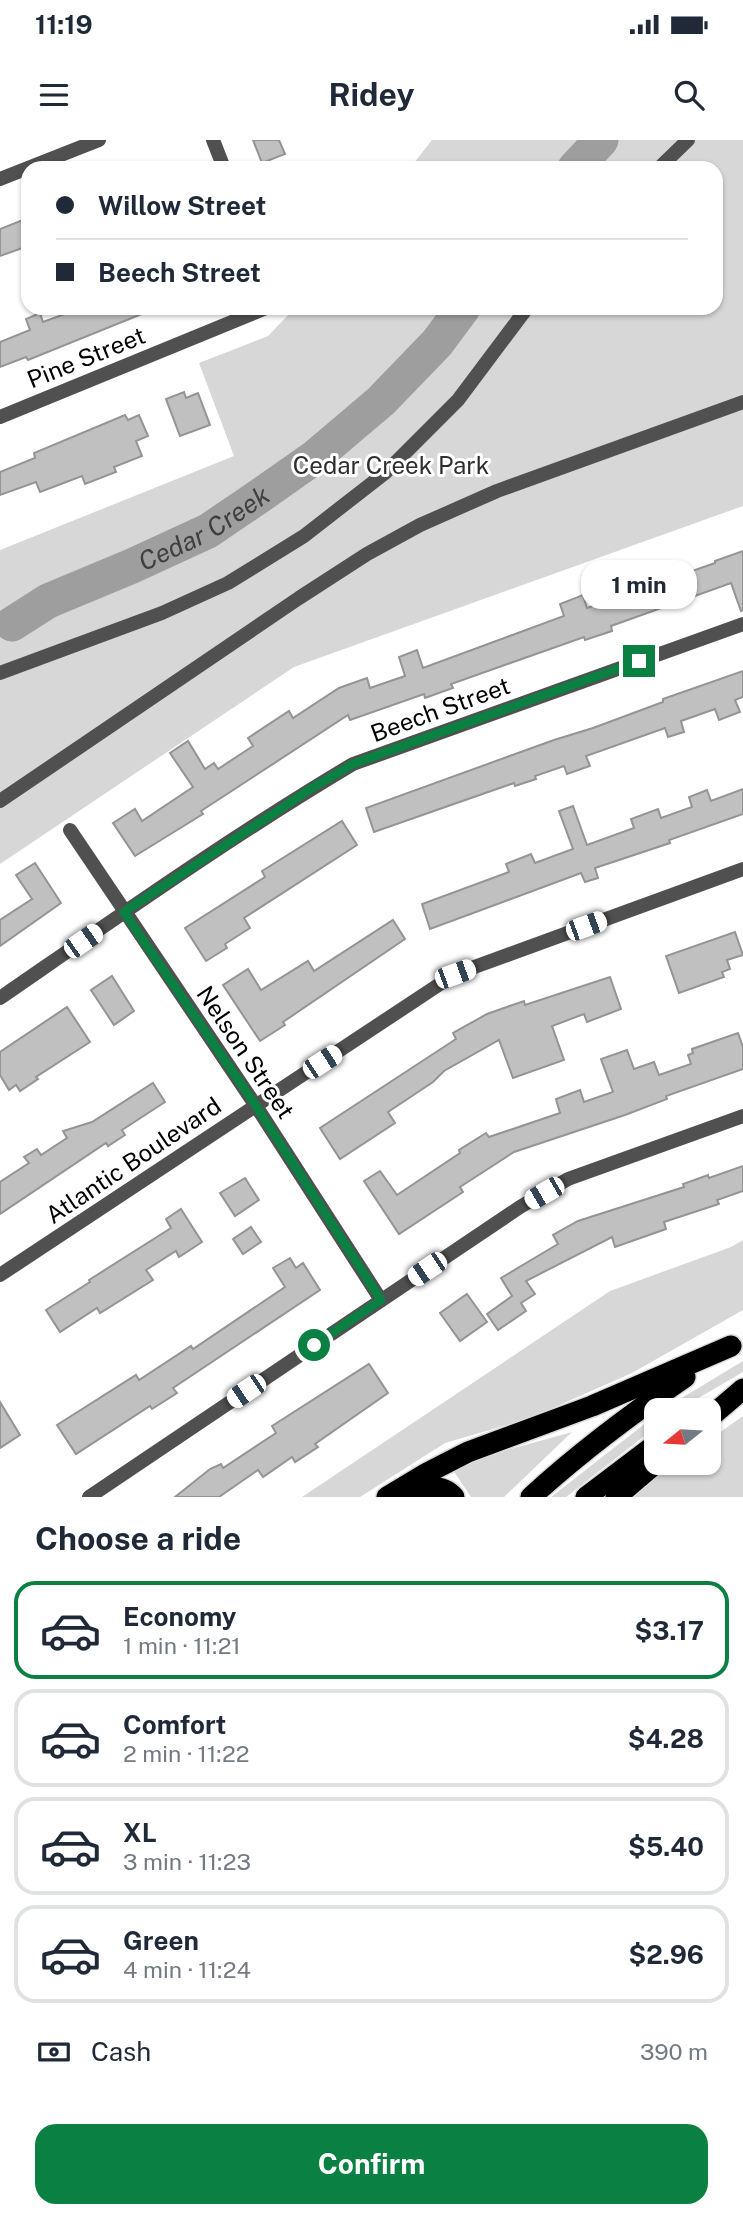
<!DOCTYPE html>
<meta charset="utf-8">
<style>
:root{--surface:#fff;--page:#f6f6f7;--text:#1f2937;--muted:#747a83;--line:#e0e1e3;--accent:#0b8043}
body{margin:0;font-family:"Public Sans",sans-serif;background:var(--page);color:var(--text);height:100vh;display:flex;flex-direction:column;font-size:26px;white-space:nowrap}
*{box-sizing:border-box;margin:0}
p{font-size:23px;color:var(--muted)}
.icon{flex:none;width:38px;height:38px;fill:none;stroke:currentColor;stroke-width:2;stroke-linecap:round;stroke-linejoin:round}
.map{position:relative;height:1357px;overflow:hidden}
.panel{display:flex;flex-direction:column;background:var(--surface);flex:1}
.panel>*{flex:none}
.top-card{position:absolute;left:21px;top:21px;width:702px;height:154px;border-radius:21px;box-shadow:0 2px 5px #0004;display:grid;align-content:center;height:154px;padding:0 35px;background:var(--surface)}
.needle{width:46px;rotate:252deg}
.tools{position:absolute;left:644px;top:1258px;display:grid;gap:14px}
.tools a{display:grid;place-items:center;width:77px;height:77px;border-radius:14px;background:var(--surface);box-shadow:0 2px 5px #0004;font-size:35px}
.end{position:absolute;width:32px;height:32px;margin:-16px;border:9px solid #0b8043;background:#fff;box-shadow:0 0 0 4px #fff}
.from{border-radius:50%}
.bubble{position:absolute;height:49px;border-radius:21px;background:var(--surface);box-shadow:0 2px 5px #0004;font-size:23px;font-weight:700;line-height:49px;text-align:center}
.car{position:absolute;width:21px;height:42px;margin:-21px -10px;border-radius:9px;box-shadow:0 0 5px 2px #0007;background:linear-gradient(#fff 24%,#345 0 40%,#fff 0 76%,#345 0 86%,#fff 0)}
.top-card b{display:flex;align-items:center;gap:24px;height:66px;font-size:26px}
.top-card b+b{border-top:2px solid var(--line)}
.top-card i{width:18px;height:18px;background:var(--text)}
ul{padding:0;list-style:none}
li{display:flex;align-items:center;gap:21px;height:98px;margin:0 14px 10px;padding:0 21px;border:4px solid var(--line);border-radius:21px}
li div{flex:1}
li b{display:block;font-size:26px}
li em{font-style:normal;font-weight:700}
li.current{border-color:var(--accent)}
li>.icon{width:63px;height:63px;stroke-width:1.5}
h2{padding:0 35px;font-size:32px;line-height:84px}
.pay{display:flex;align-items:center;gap:18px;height:77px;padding:0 35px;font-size:26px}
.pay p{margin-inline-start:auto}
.action{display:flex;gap:14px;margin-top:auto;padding:14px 35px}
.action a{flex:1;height:80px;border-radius:21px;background:var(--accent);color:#fff;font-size:28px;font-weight:700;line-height:80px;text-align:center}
.status{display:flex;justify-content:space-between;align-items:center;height:49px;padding:0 35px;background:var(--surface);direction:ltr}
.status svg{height:19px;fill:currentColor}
header{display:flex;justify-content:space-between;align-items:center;height:91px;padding:0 35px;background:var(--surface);font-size:32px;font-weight:700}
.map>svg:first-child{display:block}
.green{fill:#d7d7d7}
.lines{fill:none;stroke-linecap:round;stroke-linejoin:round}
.river{stroke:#9e9e9e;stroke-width:35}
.building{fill:#c0c0c0;stroke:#949494;stroke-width:2}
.highway-casing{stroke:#dbdbdb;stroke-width:24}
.street{stroke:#505050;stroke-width:14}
.highway{stroke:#000;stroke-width:21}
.route{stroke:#0b8043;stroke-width:9}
.labels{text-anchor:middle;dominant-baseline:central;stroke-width:6;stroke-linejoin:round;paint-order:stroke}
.street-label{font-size:24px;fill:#000;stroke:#fff}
.park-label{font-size:24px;fill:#2e2e2e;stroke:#fff}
.water-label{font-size:26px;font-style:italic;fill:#3f3f3f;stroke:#fff}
</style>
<div class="status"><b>11:19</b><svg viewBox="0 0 49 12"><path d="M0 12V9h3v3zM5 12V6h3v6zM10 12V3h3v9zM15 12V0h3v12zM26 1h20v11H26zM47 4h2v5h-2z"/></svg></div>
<header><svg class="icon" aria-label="menu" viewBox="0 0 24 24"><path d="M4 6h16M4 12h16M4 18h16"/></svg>Ridey<svg class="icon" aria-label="search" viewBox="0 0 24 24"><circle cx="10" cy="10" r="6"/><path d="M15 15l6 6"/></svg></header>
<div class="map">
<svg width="743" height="1357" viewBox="0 0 743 1357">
<rect width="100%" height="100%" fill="#fff"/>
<g class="green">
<path d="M432 0H743V366L294 527 0 724V410L234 316 199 223 268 196 295 168H716V28H410Z"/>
<path d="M743 1100V1170L632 1233 530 1278 445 1303 360 1357H302L610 1151 731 1107Z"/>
<path d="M743 1221V1232L678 1270H662Z"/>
<path d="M656 1275V1287L566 1357H551Z"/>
<path d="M743 1276V1357H628L675 1323H709V1300Z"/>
<path d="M572 1292 504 1357H471L453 1330 486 1316Z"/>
</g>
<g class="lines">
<g class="river">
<path d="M575 28 601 0"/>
<path id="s1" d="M12 484 48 461 132 426 208 391 261 355 315 317 381 261 437 203 463 168"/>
</g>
</g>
<g class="building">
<path d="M253 0H279L285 14 262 23Z"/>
<path d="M28 78V106L0 116V89Z"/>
<path d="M81 168 154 169 28 220 26 217 0 227V202L30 190 26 179 40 173 43 182Z"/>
<path d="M184 252 186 258 198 253 210 285 180 296 166 259Z"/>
<path d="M125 275 128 280 139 275 148 296 136 301 142 316 114 327 116 332 85 344 82 336 40 352 36 342 0 355V332L35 318 34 313Z"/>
<path d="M743 411V470L741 471 731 443 611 486 612 491 585 500 584 497 451 544 453 548 425 558 424 554 350 580 348 575 201 671 203 674 135 716 113 683 135 669 142 681 193 647 170 613 188 601 205 629 214 623 218 629 253 606 248 598 289 571 293 578 339 548 367 538 370 548 405 536 399 517 417 510 423 528 564 476 560 464 583 455 587 468 715 423V421Z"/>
<path d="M743 531V557L735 560 740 572 719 580 715 569 681 581 684 592 668 597 665 588 586 616 590 626 567 634 564 626 535 636 536 639 515 646 514 643 374 692 366 668 554 600 593 588 663 562V559Z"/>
<path d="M743 649V674L669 700 670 703 595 728 598 738 585 742 581 733 430 789 422 764 509 732 506 724 531 714 535 723 573 709 559 671 573 666 587 705 634 688 631 679 658 669 661 678 692 667 689 657 707 650 711 661Z"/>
<path d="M342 681 357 705 244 778 250 788 225 804 227 808 206 821 185 788 265 737 262 731Z"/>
<path d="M35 723 61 763 0 806V780L32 759 16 735Z"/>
<path d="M393 780 405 799 283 882 285 885 260 901 223 845 248 829 261 850 308 821 314 831Z"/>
<path d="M735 792 743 815 727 820 730 829 722 832 724 837 679 853 666 816Z"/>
<path d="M112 836 134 871 114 885 91 850Z"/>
<path d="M610 837 621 869 587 882 584 874 552 886 564 920 513 938 499 900 444 931 433 942 388 972 395 983 340 1019 320 988 456 899 453 893 487 874 524 861 525 865Z"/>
<path d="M67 867 90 902 36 937 38 939 20 951 16 945 9 950 0 935V912Z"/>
<path d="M738 893 743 907V929L666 956 667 959 625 975 514 1012 460 1047 463 1052 399 1094 364 1041 380 1031 397 1055 460 1013 459 1010 486 993 489 997 560 973 556 959 580 950 584 962 613 952 601 919 627 910 634 929 654 922 659 935 691 924 688 915 693 913 692 909Z"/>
<path d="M153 943 165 962 122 990 125 995 108 1006 106 1003 0 1074V1042L29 1023 24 1017 37 1009 41 1015 67 998 63 991 92 982Z"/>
<path d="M743 1026V1051L717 1060 719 1064 664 1082 666 1089 615 1107 612 1097 526 1141 535 1154 521 1163 526 1171 498 1190 487 1174 512 1156 501 1138 558 1104 553 1095 578 1081 684 1047 683 1044 708 1035 709 1038Z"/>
<path d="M245 1038 259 1060 235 1076 220 1053Z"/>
<path d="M181 1069 202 1102 179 1117 176 1111 146 1130 153 1140 100 1173 97 1168 60 1192 46 1170 90 1142 89 1140 171 1088 166 1079Z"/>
<path d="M251 1087 261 1102 243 1114 233 1099Z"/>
<path d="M290 1118 296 1128 303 1123 320 1150 173 1248 177 1253 152 1269 150 1266 76 1314 57 1285 136 1235 139 1240 191 1206 193 1209 285 1147 273 1128Z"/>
<path d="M467 1154 487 1182 460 1201 440 1173Z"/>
<path d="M369 1224 388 1253 315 1304 318 1307 295 1322 292 1317 263 1337 258 1330 219 1357H175L210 1329 221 1324 223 1328 276 1293 272 1286Z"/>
<path d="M0 1262 20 1295 0 1308Z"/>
</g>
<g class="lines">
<defs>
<g id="highway">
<path d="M709 1278 743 1249"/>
<path d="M402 1354C419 1349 440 1341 454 1357"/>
<path d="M387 1357 427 1333 468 1312 592 1266 731 1206"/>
<path d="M531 1357C579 1313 631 1274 685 1237"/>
<path d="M586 1357 656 1304"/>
<path d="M616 1357 656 1323"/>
</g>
</defs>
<use href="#highway" class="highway-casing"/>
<g class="street">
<path d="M213 0 224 28"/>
<path d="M659 28 688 0"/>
<path d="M0 39 99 0"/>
<path d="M0 277 266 168"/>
<path d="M0 533 162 473 228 443 304 396 385 333 458 260 527 168"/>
<path d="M0 661 299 458 367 414 420 385 497 351 743 262"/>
<path d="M70 690 256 966 381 1160"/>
<path d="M0 858C116 778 232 696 353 624L743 484"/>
<path d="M0 1135 455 834 743 729"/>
<path d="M89 1357 520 1067 568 1039 743 976"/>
</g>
<use href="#highway" class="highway"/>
</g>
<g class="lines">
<path class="route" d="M314 1205 381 1160 256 966 124 772 309 650 353 624 639 521"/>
</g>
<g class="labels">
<g class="street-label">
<text transform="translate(86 217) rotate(-22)">Pine Street</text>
<text transform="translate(440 569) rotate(-20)">Beech Street</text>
<text transform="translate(246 912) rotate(56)">Nelson Street</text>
<text transform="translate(133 1020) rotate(-34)">Atlantic Boulevard</text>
</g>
<g class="park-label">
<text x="391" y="325">Cedar Creek Park</text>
</g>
<g class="water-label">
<text stroke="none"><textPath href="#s1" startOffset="215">Cedar Creek</textPath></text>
</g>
</g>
</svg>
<div class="tools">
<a><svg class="needle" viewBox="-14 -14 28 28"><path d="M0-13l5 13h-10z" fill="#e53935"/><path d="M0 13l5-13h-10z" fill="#747a83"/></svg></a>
</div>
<i class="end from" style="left:314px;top:1205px"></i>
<i class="end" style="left:639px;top:521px"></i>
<div class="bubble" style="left:581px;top:420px;width:116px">1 min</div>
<i class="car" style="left:586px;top:786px;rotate:70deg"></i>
<i class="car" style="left:83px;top:801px;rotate:55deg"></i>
<i class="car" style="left:455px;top:834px;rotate:70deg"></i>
<i class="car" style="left:322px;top:922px;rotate:57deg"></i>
<i class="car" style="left:544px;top:1053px;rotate:240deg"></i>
<i class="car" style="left:427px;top:1129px;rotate:236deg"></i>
<i class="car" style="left:246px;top:1251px;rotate:236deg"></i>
<div class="top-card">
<b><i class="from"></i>Willow Street</b>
<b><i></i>Beech Street</b>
</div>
</div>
<section class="panel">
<h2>Choose a ride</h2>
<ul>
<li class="current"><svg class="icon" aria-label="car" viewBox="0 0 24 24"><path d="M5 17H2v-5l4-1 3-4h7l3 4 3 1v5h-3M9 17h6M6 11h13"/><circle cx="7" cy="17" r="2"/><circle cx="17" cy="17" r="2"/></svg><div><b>Economy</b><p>1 min · 11:21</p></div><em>$3.17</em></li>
<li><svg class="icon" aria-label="car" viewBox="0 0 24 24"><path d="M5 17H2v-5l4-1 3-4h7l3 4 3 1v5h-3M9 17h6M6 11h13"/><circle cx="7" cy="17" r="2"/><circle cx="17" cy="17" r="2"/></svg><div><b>Comfort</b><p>2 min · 11:22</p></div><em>$4.28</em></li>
<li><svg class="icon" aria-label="car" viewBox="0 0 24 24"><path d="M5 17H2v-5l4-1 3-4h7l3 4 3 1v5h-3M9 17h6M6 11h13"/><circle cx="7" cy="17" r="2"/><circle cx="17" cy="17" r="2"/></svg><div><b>XL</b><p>3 min · 11:23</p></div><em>$5.40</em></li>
<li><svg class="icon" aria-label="car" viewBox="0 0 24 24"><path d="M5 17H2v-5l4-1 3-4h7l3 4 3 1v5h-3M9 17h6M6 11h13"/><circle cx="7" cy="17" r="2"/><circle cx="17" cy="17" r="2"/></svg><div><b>Green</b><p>4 min · 11:24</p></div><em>$2.96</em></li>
</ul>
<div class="pay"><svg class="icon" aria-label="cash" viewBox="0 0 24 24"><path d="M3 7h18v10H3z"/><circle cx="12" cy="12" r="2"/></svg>Cash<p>390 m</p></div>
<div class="action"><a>Confirm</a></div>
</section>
